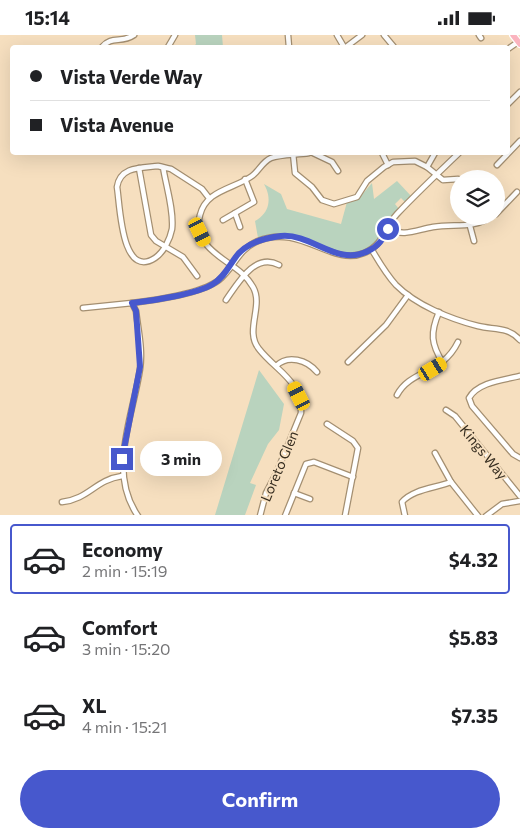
<!DOCTYPE html>
<meta charset="utf-8">
<style>
:root{--surface:#fff;--page:#f6f6f6;--text:#202124;--muted:#757577;--line:#e0e0e0;--accent:#4758cd}
body{margin:0;font-family:Commissioner,sans-serif;background:var(--page);color:var(--text);height:100vh;display:flex;flex-direction:column;font-size:19px;white-space:nowrap}
*{box-sizing:border-box;margin:0}
p{font-size:16px;color:var(--muted)}
.icon{flex:none;width:28px;height:28px;fill:none;stroke:currentColor;stroke-width:2;stroke-linecap:round;stroke-linejoin:round}
.map{position:relative;height:480px;overflow:hidden}
.sheet{display:flex;flex-direction:column;background:var(--surface);flex:1}
.sheet>*{flex:none}
.banner{position:absolute;left:10px;top:10px;width:500px;height:110px;border-radius:5px;box-shadow:0 5px 20px #0002;display:grid;align-content:center;height:110px;padding:0 20px;background:var(--surface)}
.fabs{position:absolute;left:450px;top:135px;display:grid;gap:10px}
.fabs a{display:grid;place-items:center;width:55px;height:55px;border-radius:50%;background:var(--surface);box-shadow:0 5px 20px #0002;font-size:25px}
.end{position:absolute;width:22px;height:22px;margin:-11px;border:6px solid #4758cd;background:#fff;box-shadow:0 0 0 2px #fff}
.from{border-radius:50%}
.bubble{position:absolute;height:35px;border-radius:18px;background:var(--surface);box-shadow:0 5px 20px #0002;font-size:16px;font-weight:700;line-height:35px;text-align:center}
.car{position:absolute;width:15px;height:30px;margin:-15px -8px;border-radius:6px;box-shadow:0 0 4px 1px #0007;background:linear-gradient(#f5c518 24%,#345 0 40%,#f5c518 0 76%,#345 0 86%,#f5c518 0)}
.banner b{display:flex;align-items:center;gap:18px;height:48px;font-size:19px}
.banner b+b{border-top:1px solid var(--line)}
.banner i{width:12px;height:12px;background:var(--text)}
ul{padding:9px 0 0;list-style:none}
li{display:flex;align-items:center;gap:15px;height:70px;margin:0 10px 8px;padding:0 10px;border:2px solid transparent;border-radius:5px}
li div{flex:1}
li b{display:block;font-size:19px}
li em{font-style:normal;font-weight:700}
li.on{border-color:var(--accent)}
li>.icon{width:45px;height:45px;stroke-width:1.5}
.cta{display:flex;gap:10px;margin-top:auto;padding:10px 20px}
.cta a{flex:1;height:58px;border-radius:30px;background:var(--accent);color:#fff;font-size:20px;font-weight:700;line-height:58px;text-align:center}
.status{display:flex;justify-content:space-between;align-items:center;height:35px;padding:0 25px;background:var(--surface);direction:ltr}
.status svg{height:14px;fill:currentColor}
.map>svg:first-child{display:block}
.green{fill:#b9d3be}
.lines{fill:none;stroke-linecap:round;stroke-linejoin:round}
.minor-casing{stroke:#a48f71;stroke-width:7}
.major-casing{stroke:#fff;stroke-width:8}
.minor{stroke:#fff;stroke-width:4.5}
.major{stroke:#fbb4bf;stroke-width:5.5}
.route{stroke:#4758cd;stroke-width:6}
.labels{text-anchor:middle;dominant-baseline:central;stroke-width:4;stroke-linejoin:round;paint-order:stroke}
.street-label{font-size:14px;fill:#362d20;stroke:#f6dfbf}
</style>
<div class="status"><b>15:14</b><svg viewBox="0 0 49 12"><path d="M0 12V9h3v3zM5 12V6h3v6zM10 12V3h3v9zM15 12V0h3v12zM26 1h20v11H26zM47 4h2v5h-2z"/></svg></div>
<div class="map">
<svg width="520" height="481" viewBox="0 0 520 481">
<rect width="100%" height="100%" fill="#f6dfbf"/>
<g class="green">
<path d="M195 0H222L223 12H193L196 9Z"/>
<path d="M397 146 412 162 406 168 401 163 395 169 399 174 381 203 368 215 346 220 289 200 258 203 255 186C270 178 272 163 264 149L281 159 287 174 341 189 347 167 360 162 372 148 374 164Z"/>
<path d="M259 335 284 369 279 395 268 409 250 448 256 450 245 480H215Z"/>
</g>
<g class="lines">
<defs>
<g id="minor">
<path d="M288 0 289 12"/>
<path d="M337 0 344 12"/>
<path d="M384 0 394 12"/>
<path d="M479 0 481 3"/>
<path d="M102 12C112 0 121 9 134 0"/>
<path d="M168 12 175 0"/>
<path d="M346 12 362 0"/>
<path d="M508 14 518 7"/>
<path d="M508 69 520 57"/>
<path d="M293 118 295 138 312 152 322 165 334 169 357 162 367 146 384 132 393 127 415 126 427 132 443 145 458 144"/>
<path d="M313 118 332 127 338 136"/>
<path d="M382 118 388 130"/>
<path d="M497 130 520 106"/>
<path d="M163 132C166 151 174 175 172 194 170 204 164 217 155 223 121 245 120 169 117 152 120 131 142 133 158 131 162 132 167 133 171 134L202 154 209 163"/>
<path d="M427 132 435 118"/>
<path d="M139 133 151 200 156 206 183 222 197 241"/>
<path d="M235 178 240 192"/>
<path d="M496 179 517 157"/>
<path d="M223 185 254 167 245 144"/>
<path d="M470 191 474 206"/>
<path d="M388 194C404 202 416 195 433 192 454 188 473 195 492 181"/>
<path d="M372 215C379 227 386 239 396 250 416 270 450 284 478 291 493 295 508 291 520 305"/>
<path d="M226 265C238 248 255 217 279 230"/>
<path d="M132 268C155 265 201 259 219 245 235 232 237 215 258 206 300 188 332 232 364 218 384 210 384 193 397 179 417 158 438 138 459 118"/>
<path d="M83 273 132 268 136 276C138 294 143 315 140 334 133 382 107 436 138 481"/>
<path d="M439 277C430 298 431 309 443 328"/>
<path d="M348 327 386 290 408 260"/>
<path d="M276 331C288 319 307 325 317 337"/>
<path d="M520 341C504 345 478 347 469 363L472 371 513 419 520 423"/>
<path d="M397 360C411 334 442 340 458 307"/>
<path d="M446 375 455 381 520 461"/>
<path d="M327 389 353 406 358 413 345 481"/>
<path d="M435 418 451 447 478 481"/>
<path d="M294 458 310 464"/>
<path d="M62 467C89 464 95 445 122 441"/>
<path d="M260 481 266 458 276 439 301 378C302 345 276 336 259 314 244 296 264 271 253 252 242 232 219 226 206 209 200 200 197 190 200 180 206 155 234 154 252 141 260 135 262 127 271 123 281 119 297 120 309 118"/>
<path d="M285 481 306 429 314 427 353 442"/>
<path d="M405 481 402 467C413 454 436 453 451 447"/>
<path d="M486 481 502 469 520 466"/>
</g>
<path id="major" d="M513 0 520 9"/>
</defs>
<use href="#minor" class="minor-casing"/>
<use href="#major" class="major-casing"/>
<use href="#minor" class="minor"/>
<use href="#major" class="major"/>
</g>
<g class="lines">
<path class="route" d="M122 424 140 332 136 276 132 268C151 266 197 259 213 249 223 243 228 233 235 223 245 208 264 203 281 201 312 198 337 232 368 216 379 211 383 204 388 194"/>
</g>
<g class="labels">
<g class="street-label">
<text transform="translate(484 417) rotate(51)">Kings Way</text>
<text transform="translate(279 431) rotate(-67)">Loreto Glen</text>
</g>
</g>
</svg>
<div class="fabs">
<a><svg class="icon" aria-label="layers" viewBox="0 0 24 24"><path d="M12 4l9 5-9 5-9-5zM3 14l9 5 9-5"/></svg></a>
</div>
<i class="end from" style="left:388px;top:194px"></i>
<i class="end" style="left:122px;top:424px"></i>
<div class="bubble" style="left:140px;top:406px;width:82px">3 min</div>
<i class="car" style="left:200px;top:197px;rotate:154deg"></i>
<i class="car" style="left:433px;top:334px;rotate:59deg"></i>
<i class="car" style="left:299px;top:361px;rotate:333deg"></i>
<div class="banner">
<b><i class="from"></i>Vista Verde Way</b>
<b><i></i>Vista Avenue</b>
</div>
</div>
<section class="sheet">
<ul>
<li class="on"><svg class="icon" aria-label="car" viewBox="0 0 24 24"><path d="M5 17H2v-5l4-1 3-4h7l3 4 3 1v5h-3M9 17h6M6 11h13"/><circle cx="7" cy="17" r="2"/><circle cx="17" cy="17" r="2"/></svg><div><b>Economy</b><p>2 min · 15:19</p></div><em>$4.32</em></li>
<li><svg class="icon" aria-label="car" viewBox="0 0 24 24"><path d="M5 17H2v-5l4-1 3-4h7l3 4 3 1v5h-3M9 17h6M6 11h13"/><circle cx="7" cy="17" r="2"/><circle cx="17" cy="17" r="2"/></svg><div><b>Comfort</b><p>3 min · 15:20</p></div><em>$5.83</em></li>
<li><svg class="icon" aria-label="car" viewBox="0 0 24 24"><path d="M5 17H2v-5l4-1 3-4h7l3 4 3 1v5h-3M9 17h6M6 11h13"/><circle cx="7" cy="17" r="2"/><circle cx="17" cy="17" r="2"/></svg><div><b>XL</b><p>4 min · 15:21</p></div><em>$7.35</em></li>
</ul>
<div class="cta"><a>Confirm</a></div>
</section>
